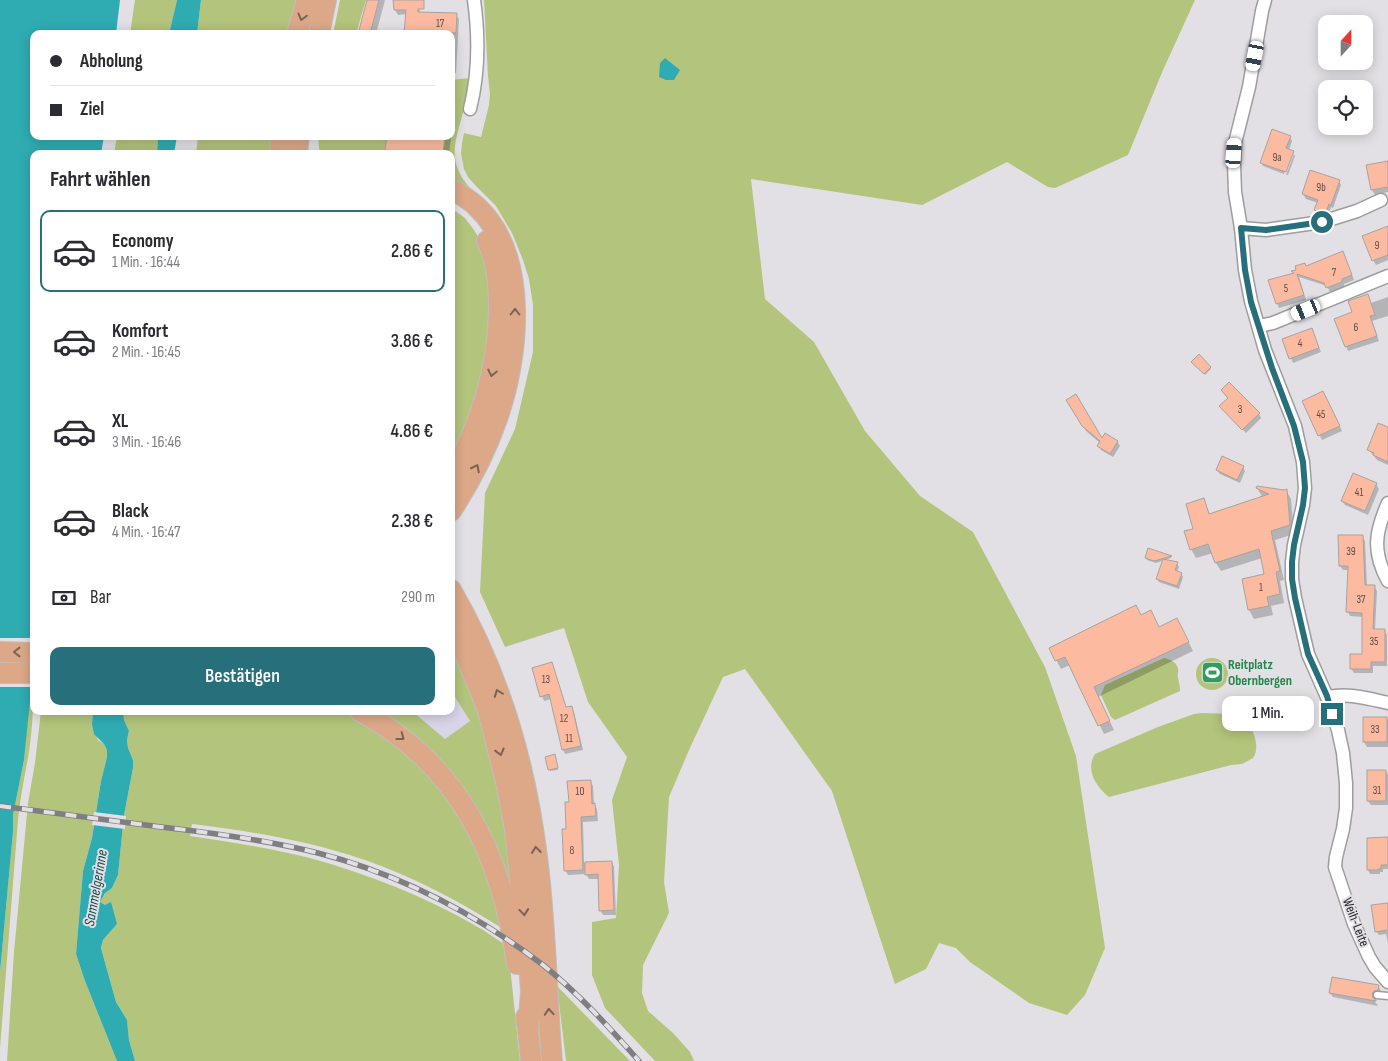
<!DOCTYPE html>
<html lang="de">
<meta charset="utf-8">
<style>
:root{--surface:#fff;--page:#f2f2f3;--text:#2b2b33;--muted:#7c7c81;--line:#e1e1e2;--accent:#27707b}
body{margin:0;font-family:"Sofia Sans Condensed",sans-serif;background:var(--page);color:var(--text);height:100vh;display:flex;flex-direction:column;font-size:19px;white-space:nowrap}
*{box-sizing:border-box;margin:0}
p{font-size:16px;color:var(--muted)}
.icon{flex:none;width:28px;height:28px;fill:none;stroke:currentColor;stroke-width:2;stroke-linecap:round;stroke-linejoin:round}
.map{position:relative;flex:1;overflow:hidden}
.sheet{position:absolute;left:30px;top:150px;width:425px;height:565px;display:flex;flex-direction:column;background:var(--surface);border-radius:10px;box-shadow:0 2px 12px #0003}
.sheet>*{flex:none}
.banner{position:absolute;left:30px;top:30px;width:425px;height:110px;border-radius:10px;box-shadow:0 2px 12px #0003;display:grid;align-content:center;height:110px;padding:0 20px;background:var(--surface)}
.needle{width:32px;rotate:21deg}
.controls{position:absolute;left:1318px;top:15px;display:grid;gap:10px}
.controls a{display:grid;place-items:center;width:55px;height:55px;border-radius:10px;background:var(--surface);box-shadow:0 2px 12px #0003;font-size:25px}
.end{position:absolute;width:22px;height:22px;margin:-11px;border:6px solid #27707b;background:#fff;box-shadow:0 0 0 2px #fff}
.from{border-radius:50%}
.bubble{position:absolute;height:35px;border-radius:10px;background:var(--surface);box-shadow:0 2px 12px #0003;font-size:16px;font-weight:600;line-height:35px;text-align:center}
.car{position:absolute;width:15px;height:30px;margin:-15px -8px;border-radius:6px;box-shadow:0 0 4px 1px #0007;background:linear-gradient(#fff 24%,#345 0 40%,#fff 0 76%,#345 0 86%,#fff 0)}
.banner b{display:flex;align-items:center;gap:18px;height:48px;font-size:19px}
.banner b+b{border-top:1px solid var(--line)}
.banner i{width:12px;height:12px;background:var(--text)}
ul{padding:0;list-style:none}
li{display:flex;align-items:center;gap:15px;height:82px;margin:0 10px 8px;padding:0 10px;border:2px solid transparent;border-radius:10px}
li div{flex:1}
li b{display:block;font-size:19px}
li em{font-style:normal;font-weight:600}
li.current{border-color:var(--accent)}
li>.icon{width:45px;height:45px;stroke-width:1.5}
h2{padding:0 20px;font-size:22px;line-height:60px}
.pay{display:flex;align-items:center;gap:12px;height:55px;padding:0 20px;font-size:19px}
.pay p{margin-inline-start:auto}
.primary-button{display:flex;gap:10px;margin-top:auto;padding:10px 20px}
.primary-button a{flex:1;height:58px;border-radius:10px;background:var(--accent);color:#fff;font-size:20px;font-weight:600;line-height:58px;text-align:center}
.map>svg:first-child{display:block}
.industrial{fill:#d9d4e9}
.green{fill:#b3c47c}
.water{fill:#2facb2}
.pier{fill:#e2e0e4}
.shadow{fill:#0003}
.building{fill:#fcbba0;stroke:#a7a3a1}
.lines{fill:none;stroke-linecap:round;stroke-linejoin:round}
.service-casing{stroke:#9d9c9f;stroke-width:9}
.minor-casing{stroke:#9d9c9f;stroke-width:15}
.primary-casing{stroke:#bfbfbf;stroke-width:22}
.service{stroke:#fff;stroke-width:6}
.minor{stroke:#fff;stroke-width:12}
.primary{stroke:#dca888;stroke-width:20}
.rail-casing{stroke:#7f7e81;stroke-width:5.5}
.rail{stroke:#e2e0e4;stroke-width:4;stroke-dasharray:11;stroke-linecap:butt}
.oneway{stroke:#7a6355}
.route{stroke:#27707b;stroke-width:6}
.labels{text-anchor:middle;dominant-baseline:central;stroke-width:4;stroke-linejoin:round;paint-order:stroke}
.number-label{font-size:11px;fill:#5e4e48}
.leisure-label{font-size:14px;font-weight:bold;fill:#27864d;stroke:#e2e0e4;text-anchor:start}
.street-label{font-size:14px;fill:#2a2a2b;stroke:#e2e0e4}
.water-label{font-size:15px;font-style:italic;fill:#174b4e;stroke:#e2e0e4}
</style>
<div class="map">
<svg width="1388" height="1061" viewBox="0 0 1388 1061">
<rect width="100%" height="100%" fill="#e2e0e4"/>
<path class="industrial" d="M451 685 455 697 470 721 445 739 412 711H451Z"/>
<g class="green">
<path d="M135 0H177L169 34H130Z"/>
<path d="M201 0H297L290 34H197Z"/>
<path d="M340 0H366L356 34H333Z"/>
<path d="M484 0H1195L1163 70 1128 155 1055 188 1048 187 1007 162 922 205 751 179 765 299 814 342 865 431 920 496 973 532 1045 667 1076 756 1105 948 1085 995 1067 1015 1029 1003 970 962 956 948 939 943 926 969 895 984 832 791 745 669 723 677 689 750 669 797 664 882 669 913 643 965 642 993 648 1011 673 1033 690 1052 694 1061H655L605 1008 592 975V922L616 918 619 865 612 800 627 757 588 702 564 628 505 647 480 592 485 493 515 429 533 352V305L529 279 523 260 512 233 496 206 476 186 468 177 464 169 461 153 462 143 464 133 481 137 489 105 490 94 488 76Z"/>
<path d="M470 78C468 89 466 99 464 109 455 143 445 163 474 192L451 180V154H321L319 148 318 136H451V80Z"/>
<path d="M117 136H158L157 154H114Z"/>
<path d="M198 136H273L271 154H196Z"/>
<path d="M451 208 465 218 474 230 484 247 492 317 478 400 451 464Z"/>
<path d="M451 644 478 708 496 767 520 930 498 857 374 711H412L445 739 470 721 455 697 451 685Z"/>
<path d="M1164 658C1170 659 1176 662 1178 668 1179 672 1177 674 1178 678 1179 683 1180 685 1180 691L1115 720 1111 717 1101 695 1105 685Z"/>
<circle cx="1212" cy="674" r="16"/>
<path d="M30 688H34C33 711 32 735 28 758 24 779 20 799 18 820L0 1048V972L13 832V815L24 760Z"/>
<path d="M41 711H93L92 724 98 740 104 744 107 750V757L101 781 92 838 83 871 76 954 85 981 117 1061H7L14 952 28 803 35 763Z"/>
<path d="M123 711H344L357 716 420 760 478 844 505 930C461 902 414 877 365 860 309 841 250 831 192 824L190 836C230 842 271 848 310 858 368 874 424 896 476 926 487 932 498 940 508 947L520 1061H135L129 1040 127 1020 116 1002 101 948 103 940 117 924 105 905 100 902 105 893 112 888 118 875 124 815 133 768V760L128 748 127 740 129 731 124 720Z"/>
<path d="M1202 713 1235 714C1248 718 1258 737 1256 750 1256 753 1254 756 1253 758L1242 764 1231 765 1109 797C1096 787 1085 770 1095 754L1158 727 1194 714Z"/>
<path d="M557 986 630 1061H566Z"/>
</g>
<g class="water">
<path d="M0 0H120L116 34H34V136H104L101 154H34V662L24 760 13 815V832L0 972Z"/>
<path d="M177 0H201L197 34H169Z"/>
<path d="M665 58 680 70 674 80H666L659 77 660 63Z"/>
<path d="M158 136H177L174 154H157Z"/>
<path d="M93 711H123L124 720 129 731 127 740 128 748 133 760V768L124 815 118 875 112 888 105 893 100 902 105 905 111 902 117 924 103 940 101 948 116 1002 127 1020 129 1040 135 1061H117L85 981 76 954 83 871 92 838 101 781 107 757V750L104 744 94 734 92 724Z"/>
</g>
<g class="pier">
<path d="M0 638H34L33 687H0Z"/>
<path d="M94 812 126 816 125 829 92 825Z"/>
</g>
<g class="shadow">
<path d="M368 0H385L376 34H359Z"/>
<path d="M395 0H419L420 14 456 15 459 19 456 73H451V34H405L407 14 398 15 395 10Z"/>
<path d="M451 102 455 108 449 154H389L387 149 388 139 367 136H451Z"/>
<path d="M1290 137 1292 141 1289 150 1294 153H1292L1284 174 1263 166 1261 162Z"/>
<path d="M1294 154 1295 156 1288 175H1286Z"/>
<path d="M1388 162V192L1375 195 1372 190 1368 166Z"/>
<path d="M1339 181 1341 185 1333 208 1331 207 1328 216 1326 217 1318 215 1316 210 1318 203 1306 199 1303 194Z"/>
<path d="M1388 227V260L1376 265 1373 260Z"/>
<path d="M1345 257 1354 280 1344 284V287L1330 292 1327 286 1299 277 1306 300 1279 308 1277 303 1294 274 1293 272 1306 267Z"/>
<path d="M1368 296 1371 303 1388 297V316L1372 321 1379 341 1348 351 1336 319 1354 313Z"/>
<path d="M1314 334 1321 352 1293 363 1283 340Z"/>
<path d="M1194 364 1210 367 1211 369 1205 375Z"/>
<path d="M1222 391 1259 414 1261 418 1246 433 1223 410 1228 399Z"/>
<path d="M1326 397 1342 431 1322 440 1303 401Z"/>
<path d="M1067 401 1102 441H1117L1120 446 1113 457 1101 450 1099 446 1100 443 1086 431Z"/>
<path d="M1388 428V465L1377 460 1369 450Z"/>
<path d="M1243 467 1245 471 1240 483 1220 474 1217 470Z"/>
<path d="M1376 484 1379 489 1368 515 1345 505 1342 501Z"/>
<path d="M1257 488 1286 490 1291 499 1294 534 1275 540 1284 580 1280 581 1284 603 1271 606 1273 615 1254 619 1249 610 1243 580 1266 575 1262 558 1221 571 1216 563 1213 553 1196 558 1191 549 1195 529 1203 500 1210 514 1263 498Z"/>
<path d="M1362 536 1365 541 1367 586H1374L1377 591 1375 630H1385L1387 635V666H1373V673H1354L1351 668 1363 655 1364 617 1350 616 1348 612 1349 570H1343L1340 566Z"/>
<path d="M1149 549 1171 557V558L1156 563 1147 560 1146 558Z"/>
<path d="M1177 563 1179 567 1177 572 1181 574 1183 577 1179 589 1159 582 1157 579Z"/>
<path d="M1141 617 1160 628 1182 629 1193 651 1098 697 1114 730 1104 734 1070 665 1061 669 1050 648Z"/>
<path d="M551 663 554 668 566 708 571 707 574 712 583 750 565 754 563 750 551 699 544 701 542 696Z"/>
<path d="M1387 718 1388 720V747H1367L1364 742Z"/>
<path d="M556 758 558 770 550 771 549 769Z"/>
<path d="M1368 771H1386L1388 775V805H1371L1368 801Z"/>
<path d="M590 781 593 786 594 804 597 809 598 821 583 822 584 863 612 862 614 867 616 915H603L600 910 599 879H589L586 874 568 875 565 870 570 803Z"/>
<path d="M1368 839H1388V869H1383V872H1380V874H1370L1368 870Z"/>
<path d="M1388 904V943L1386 934 1379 935 1376 931Z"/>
<path d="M1378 986 1381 991 1380 995H1377L1374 1000 1378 1006 1333 997 1330 993Z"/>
</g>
<g class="building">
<path d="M367 0H379L370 34H358Z"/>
<path d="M393 0H424V9H418V12L457 13 456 33 415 32V34H404L406 10H394Z"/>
<path d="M1272 129 1291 136 1286 148 1294 151 1286 172 1260 163Z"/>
<path d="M387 136H445L443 154H419L385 150Z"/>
<path d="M1388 161V187L1371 190 1366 165Z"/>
<path d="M1310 170 1340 180 1331 205 1329 204 1326 212 1323 213 1314 210 1318 200 1302 194Z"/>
<path d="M1388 226V255L1372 261 1362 236Z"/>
<path d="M1343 251 1352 275 1342 279V282L1326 288 1324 283 1297 274 1304 295 1276 304 1268 280 1294 273 1291 271 1296 270 1295 266 1305 263 1306 266Z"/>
<path d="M1368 294 1375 315 1370 316 1377 336 1345 347 1334 319 1352 312 1348 301Z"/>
<path d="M1312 328 1319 348 1289 359 1282 339Z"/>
<path d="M1199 354 1211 367 1204 374 1191 362Z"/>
<path d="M1229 382 1260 413 1242 430 1219 406 1228 398 1221 390Z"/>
<path d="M1323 391 1340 426 1318 436 1302 401Z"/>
<path d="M1076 394 1102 438 1105 433 1118 441 1110 454 1097 446 1100 441 1082 426 1066 400Z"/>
<path d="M1378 423 1388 427V462L1373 455 1374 453 1367 450Z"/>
<path d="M1222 456 1244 466 1237 480 1216 470Z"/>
<path d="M1353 473 1377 483 1365 511 1341 501Z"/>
<path d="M1257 486 1284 490 1287 489 1290 525 1271 531 1280 571 1276 572 1280 594 1267 597 1269 606 1248 610 1242 579 1264 574 1259 549 1215 563 1208 544 1190 550 1184 531 1193 529 1186 504 1204 498 1209 514 1269 494 1256 488Z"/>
<path d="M1338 535H1363L1365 585H1375L1373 629H1385V662H1371V669H1350V654H1362V613L1346 612 1348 566H1339Z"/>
<path d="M1148 548 1172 556 1154 561 1145 558Z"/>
<path d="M1163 559 1178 562 1175 570 1182 573 1177 586 1156 579Z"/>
<path d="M1136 605 1141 615 1151 610 1159 627 1177 618 1189 642 1094 687 1110 721 1098 726 1065 657 1055 661 1049 648Z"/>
<path d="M552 662 566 707 572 706 581 746 562 750 549 694 540 697 532 668Z"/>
<rect x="1363" y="717" width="24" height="25"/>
<path d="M555 754 558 768 548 770 545 757Z"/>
<rect x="1367" y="770" width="19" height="31"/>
<path d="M591 780 592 804 595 803 596 816 581 817 583 870 564 871 562 829H566L565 802H569L567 781Z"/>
<path d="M1388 837V865H1381V869H1378V870H1367V838Z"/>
<path d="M612 861 614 910 599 911 598 874 585 875V862Z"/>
<path d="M1388 903V930L1375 932 1371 905Z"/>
<path d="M1332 977 1379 985 1378 990 1374 991 1372 994 1373 998 1376 1000V1001L1329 993Z"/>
</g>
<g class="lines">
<defs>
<path id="service" d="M1377 995 1388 996"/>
<g id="minor">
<path d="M1265 0 1262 11 1249 87 1235 143 1234 164 1235 192 1241 228 1245 270 1251 301 1265 350 1295 426 1303 462 1305 488 1303 505 1294 545 1292 562V579L1295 598 1308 654 1327 697 1338 730 1343 753 1346 783V808L1343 829 1336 857 1335 867 1354 924 1369 957 1375 967 1388 982"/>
<path d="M470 109C479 73 479 36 474 0"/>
<path d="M1241 228 1266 230 1322 222 1357 211 1381 200"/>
<path d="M1259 326 1273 323 1388 276"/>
<path d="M1388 503C1375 532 1372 552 1388 581"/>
<path d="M1327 697C1350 693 1366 698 1388 703"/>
</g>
<g id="primary">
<path d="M297 34 307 0"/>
<path d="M319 34 326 0"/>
<path d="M280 154 281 136"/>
<path d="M297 154 299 136"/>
<path d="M451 189C460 194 469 199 476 206 530 255 519 357 497 419 486 451 470 482 451 511"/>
<path d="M451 478C480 426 498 371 499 311 499 288 498 262 487 241"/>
<path d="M451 590C497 669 524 759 536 849 546 919 546 990 552 1061"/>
<path d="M451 625 461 644 488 710 507 786 515 829 529 965 531 991 528 1030"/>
<path d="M0 652 34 653"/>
<path d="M0 673H34"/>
<path d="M360 711C460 765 502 855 517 964"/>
<path d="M526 1017 528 1030 531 1061"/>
</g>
</defs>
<use href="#service" class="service-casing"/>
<use href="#minor" class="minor-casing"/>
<use href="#primary" class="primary-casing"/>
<use href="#service" class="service"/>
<use href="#minor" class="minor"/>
<use href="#primary" class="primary"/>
<defs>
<path id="rail" d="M0 806C54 813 107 820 161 827 214 833 266 840 318 853 399 874 476 914 543 965 578 993 609 1027 639 1061"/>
</defs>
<use href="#rail" class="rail-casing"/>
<use href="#rail" class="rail"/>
</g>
<defs><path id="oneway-chevron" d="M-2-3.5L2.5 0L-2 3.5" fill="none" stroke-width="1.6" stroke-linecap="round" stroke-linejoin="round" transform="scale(1.25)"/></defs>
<g class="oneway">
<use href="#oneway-chevron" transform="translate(302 17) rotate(105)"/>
<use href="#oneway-chevron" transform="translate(515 312) rotate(-90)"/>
<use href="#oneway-chevron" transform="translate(492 373) rotate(102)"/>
<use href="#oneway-chevron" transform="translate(476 468) rotate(-63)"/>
<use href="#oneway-chevron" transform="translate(17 652) rotate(-180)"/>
<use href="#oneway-chevron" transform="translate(498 693) rotate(-111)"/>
<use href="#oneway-chevron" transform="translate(401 737) rotate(37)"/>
<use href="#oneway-chevron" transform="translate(500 752) rotate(76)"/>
<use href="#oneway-chevron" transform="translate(536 850) rotate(-97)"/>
<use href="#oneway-chevron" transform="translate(524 912) rotate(85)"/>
<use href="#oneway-chevron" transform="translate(549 1012) rotate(-94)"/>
</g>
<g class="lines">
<path class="route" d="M1322 222 1266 230 1241 228 1245 270 1251 302 1272 368 1294 426 1303 462 1305 488 1303 505 1294 545 1292 562V579L1295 598 1308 654 1327 696 1332 714"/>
</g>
<defs>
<symbol id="stadium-square" viewBox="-11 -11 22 22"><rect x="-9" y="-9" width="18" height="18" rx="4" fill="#2e9e5b" stroke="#e2e0e4"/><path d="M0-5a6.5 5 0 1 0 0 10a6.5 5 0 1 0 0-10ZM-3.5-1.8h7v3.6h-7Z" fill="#fff"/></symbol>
</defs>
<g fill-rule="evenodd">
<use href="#stadium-square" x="1200" y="660" width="25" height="25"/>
</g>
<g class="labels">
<g class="number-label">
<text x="440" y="23">17</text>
<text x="1277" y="157">9a</text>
<text x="1321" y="187">9b</text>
<text x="1377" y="245">9</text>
<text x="1334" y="272">7</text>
<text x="1286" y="288">5</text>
<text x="1356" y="327">6</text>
<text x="1300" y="343">4</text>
<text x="1240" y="409">3</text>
<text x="1321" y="414">45</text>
<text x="1359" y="492">41</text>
<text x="1351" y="551">39</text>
<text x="1261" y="587">1</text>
<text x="1361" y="599">37</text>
<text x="1374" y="641">35</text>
<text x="546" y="679">13</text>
<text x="564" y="718">12</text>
<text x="1375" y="729">33</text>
<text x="569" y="738">11</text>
<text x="1377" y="790">31</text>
<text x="580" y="791">10</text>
<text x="572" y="850">8</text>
</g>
<g class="leisure-label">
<text x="1228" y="664">Reitplatz<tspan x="1228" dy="16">Obernbergen</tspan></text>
</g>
<g class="street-label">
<text transform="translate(1356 922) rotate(69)">Weih-Leite</text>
</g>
<g class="water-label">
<text transform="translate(96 888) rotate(-80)">Sammelgerinne</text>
</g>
</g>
</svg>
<div class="controls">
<a><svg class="needle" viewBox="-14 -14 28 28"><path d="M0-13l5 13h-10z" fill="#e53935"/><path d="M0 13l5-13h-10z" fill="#7c7c81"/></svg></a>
<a><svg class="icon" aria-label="locate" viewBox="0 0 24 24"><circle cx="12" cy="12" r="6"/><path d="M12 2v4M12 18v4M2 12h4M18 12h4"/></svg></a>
</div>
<i class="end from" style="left:1322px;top:222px"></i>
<i class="end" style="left:1332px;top:714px"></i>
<div class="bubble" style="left:1222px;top:696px;width:92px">1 Min.</div>
<i class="car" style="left:1255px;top:56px;rotate:191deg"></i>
<i class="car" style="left:1234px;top:153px;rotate:4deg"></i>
<i class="car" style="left:1306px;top:310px;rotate:248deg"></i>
<div class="banner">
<b><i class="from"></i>Abholung</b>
<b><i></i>Ziel</b>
</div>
<section class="sheet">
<h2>Fahrt wählen</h2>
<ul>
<li class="current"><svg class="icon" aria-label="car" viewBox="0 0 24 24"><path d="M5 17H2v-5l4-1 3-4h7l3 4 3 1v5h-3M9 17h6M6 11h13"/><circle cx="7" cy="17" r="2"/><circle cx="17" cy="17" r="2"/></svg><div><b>Economy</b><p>1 Min. · 16:44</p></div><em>2.86 €</em></li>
<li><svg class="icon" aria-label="car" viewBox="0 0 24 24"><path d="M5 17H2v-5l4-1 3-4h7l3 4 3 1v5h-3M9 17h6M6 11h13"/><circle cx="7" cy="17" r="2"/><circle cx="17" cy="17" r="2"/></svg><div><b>Komfort</b><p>2 Min. · 16:45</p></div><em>3.86 €</em></li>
<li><svg class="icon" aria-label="car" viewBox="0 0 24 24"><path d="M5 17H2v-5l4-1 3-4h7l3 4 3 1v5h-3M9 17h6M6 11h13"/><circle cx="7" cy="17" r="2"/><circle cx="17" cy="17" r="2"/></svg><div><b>XL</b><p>3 Min. · 16:46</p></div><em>4.86 €</em></li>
<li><svg class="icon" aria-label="car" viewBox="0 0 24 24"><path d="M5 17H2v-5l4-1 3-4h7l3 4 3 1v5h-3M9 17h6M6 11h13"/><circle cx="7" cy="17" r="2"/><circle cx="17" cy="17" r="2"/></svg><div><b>Black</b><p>4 Min. · 16:47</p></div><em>2.38 €</em></li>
</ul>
<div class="pay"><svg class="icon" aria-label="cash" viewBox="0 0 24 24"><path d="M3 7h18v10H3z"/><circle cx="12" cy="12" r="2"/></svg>Bar<p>290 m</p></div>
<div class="primary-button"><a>Bestätigen</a></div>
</section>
</div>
